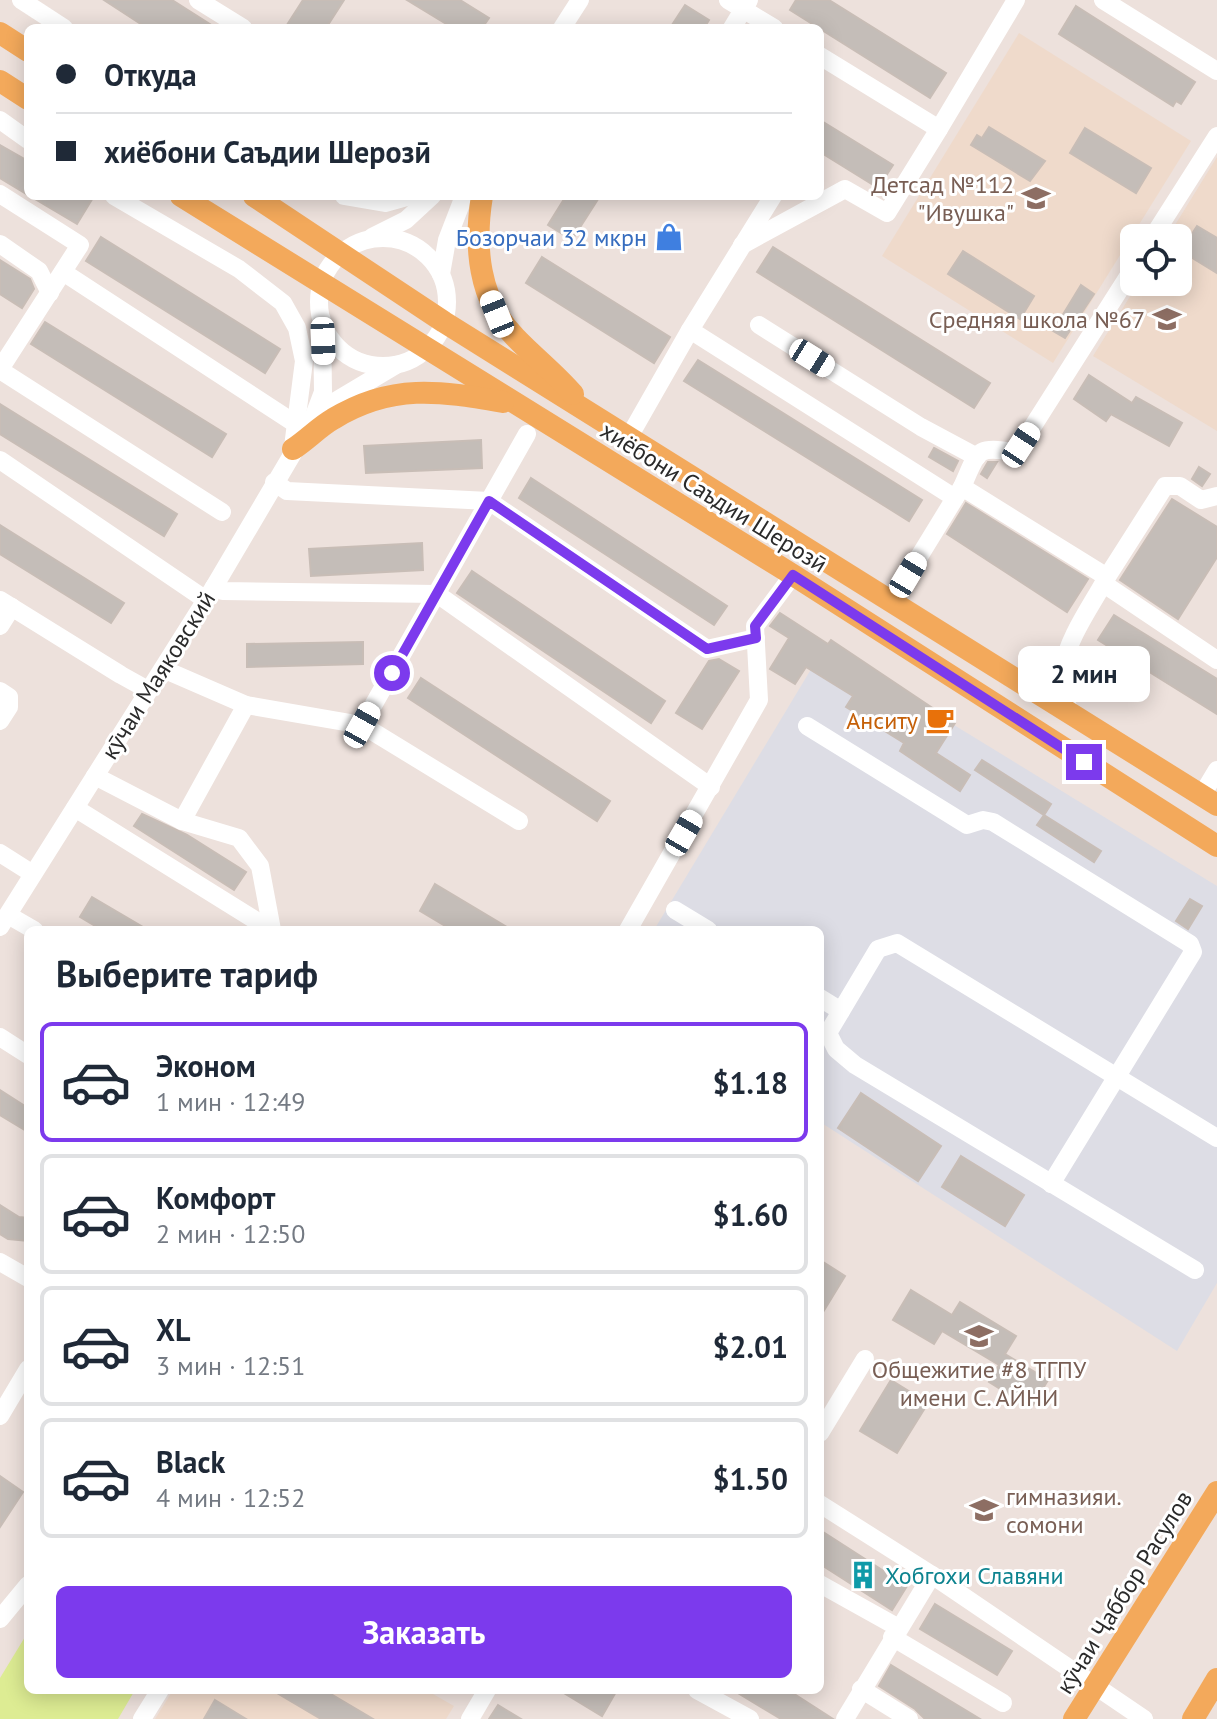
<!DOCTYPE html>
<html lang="ru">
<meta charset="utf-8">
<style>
:root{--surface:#fff;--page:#f2f2f3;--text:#1f2937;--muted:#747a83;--line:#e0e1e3;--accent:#7c3aed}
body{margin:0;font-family:"PT Sans",sans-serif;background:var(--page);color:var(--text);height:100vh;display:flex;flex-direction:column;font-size:30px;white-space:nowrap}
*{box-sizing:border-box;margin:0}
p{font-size:26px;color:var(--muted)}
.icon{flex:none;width:44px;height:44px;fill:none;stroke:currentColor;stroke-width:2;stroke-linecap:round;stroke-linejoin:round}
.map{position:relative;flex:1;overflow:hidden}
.sheet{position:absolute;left:24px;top:926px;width:800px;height:768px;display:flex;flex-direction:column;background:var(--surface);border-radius:12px;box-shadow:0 4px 20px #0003}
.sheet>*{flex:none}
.banner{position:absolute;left:24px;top:24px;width:800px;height:176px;border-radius:12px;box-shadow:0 4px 20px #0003;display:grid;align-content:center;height:176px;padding:0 32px;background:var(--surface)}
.buttons{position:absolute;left:1120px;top:224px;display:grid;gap:16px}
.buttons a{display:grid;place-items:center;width:72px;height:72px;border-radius:12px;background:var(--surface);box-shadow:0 4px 20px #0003;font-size:40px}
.end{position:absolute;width:36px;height:36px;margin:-18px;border:10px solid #7c3aed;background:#fff;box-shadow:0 0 0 4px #fff}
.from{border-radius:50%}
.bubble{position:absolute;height:56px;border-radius:12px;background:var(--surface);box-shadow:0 4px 20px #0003;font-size:26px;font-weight:800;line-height:56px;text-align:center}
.car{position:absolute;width:24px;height:48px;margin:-24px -12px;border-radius:10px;box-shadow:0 0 6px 2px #0007;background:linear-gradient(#fff 24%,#345 0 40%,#fff 0 76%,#345 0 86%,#fff 0)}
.banner b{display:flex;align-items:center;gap:28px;height:76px;font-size:30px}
.banner b+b{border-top:2px solid var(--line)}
.banner i{width:20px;height:20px;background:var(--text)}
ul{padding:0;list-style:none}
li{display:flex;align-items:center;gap:24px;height:120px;margin:0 16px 12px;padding:0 16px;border:4px solid var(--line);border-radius:12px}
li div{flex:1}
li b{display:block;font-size:30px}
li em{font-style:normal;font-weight:800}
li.current{border-color:var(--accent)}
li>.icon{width:72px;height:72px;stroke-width:1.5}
h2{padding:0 32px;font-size:36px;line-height:96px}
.cta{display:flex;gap:16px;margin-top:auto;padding:16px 32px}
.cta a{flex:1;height:92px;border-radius:12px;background:var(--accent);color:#fff;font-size:32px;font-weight:800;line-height:92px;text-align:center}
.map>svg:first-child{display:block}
.industrial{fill:#dddde5}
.education{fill:#efdacb}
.pitch{fill:#ddec93}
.building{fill:#c4bdb8;stroke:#c8bdb6;stroke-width:2}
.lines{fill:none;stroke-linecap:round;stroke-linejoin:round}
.minor{stroke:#fff;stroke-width:18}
.major{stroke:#f3a95b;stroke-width:22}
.route{stroke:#7c3aed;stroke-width:10}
.labels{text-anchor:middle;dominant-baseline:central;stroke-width:6;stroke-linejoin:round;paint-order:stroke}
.education-label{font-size:24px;fill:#785e54;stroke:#fff;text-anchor:end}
.shop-label{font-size:24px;fill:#366cbe;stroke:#fff;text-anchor:end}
.street-label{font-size:24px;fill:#2a2a2a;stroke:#fff}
.food-label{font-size:24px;fill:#c56008;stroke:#fff;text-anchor:end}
.culture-label{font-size:24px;fill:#0d838f;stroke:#fff;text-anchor:start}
</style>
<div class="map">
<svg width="1217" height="1719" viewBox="0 0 1217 1719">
<rect width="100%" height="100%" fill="#ede1dc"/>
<path class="industrial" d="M825 646 1217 886V1283L1177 1351 820 1122V930H654Z"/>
<g class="education">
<path d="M1019 33 1191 141 1053 363 882 256Z"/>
<path d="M1217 157V431L1093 356 1139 282H1178V238H1167Z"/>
<path d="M173 1690H426L454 1706 446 1719H155Z"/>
</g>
<path class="pitch" d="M28 1632V1690H135L118 1719H0V1678Z"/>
<g class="building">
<path d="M104 0H172L216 28H147Z"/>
<path d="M303 0H344L326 28H285Z"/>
<path d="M407 0H460L489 18 482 28H453Z"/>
<path d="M796 0H829L946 73 930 98 790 10Z"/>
<path d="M685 5 709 20 704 28H670Z"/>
<path d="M1076 6 1195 82 1181 104 1176 101 1173 106 1059 34Z"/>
<path d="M820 120 893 165 878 188 820 152Z"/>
<path d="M989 127 1045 161 1030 181 971 145 977 135 982 138Z"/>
<path d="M1085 128 1151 168 1136 193 1070 153Z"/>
<path d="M0 145 28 161V195L0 178Z"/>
<path d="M30 196H94L77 224Z"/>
<path d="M566 196H600L572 240 548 225Z"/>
<path d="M1197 226 1217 238V273L1181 251Z"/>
<path d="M101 237 280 349 265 373 86 261Z"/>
<path d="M773 247 990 383 974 408 757 272Z"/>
<path d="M963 251 1034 296 1020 319 948 274Z"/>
<path d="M542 257 670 337 654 363 526 283Z"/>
<path d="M0 260 30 279 34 289 22 308 0 294Z"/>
<path d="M1081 285 1094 294 1065 338 1053 331Z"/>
<path d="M45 322 226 434 212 457 31 344Z"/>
<path d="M698 360 922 500 909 521 684 381Z"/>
<path d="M1089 375 1132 403 1136 397 1182 423 1169 446 1111 414 1106 421 1074 399Z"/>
<path d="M0 404 177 514 164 536 0 434Z"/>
<path d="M481 440 482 468 366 473 364 446Z"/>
<path d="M934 448 958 461 953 471 929 457Z"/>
<path d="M988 462H997L987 478 981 474Z"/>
<path d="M1199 467 1210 474 1202 486 1192 479Z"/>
<path d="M531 478 727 606 714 625 519 498Z"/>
<path d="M1172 499 1217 527V557L1178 619 1120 580Z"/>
<path d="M966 503 1088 579 1067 612 947 534Z"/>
<path d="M0 525 124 603 111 623 0 554Z"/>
<path d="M422 543 423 570 311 576 309 549Z"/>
<path d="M472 571 665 701 651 723 457 593Z"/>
<path d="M780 613 828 644 831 640 955 723 936 753 970 775 960 791 900 751 904 743 846 707 853 696 806 667 795 684 770 669 789 638 770 626Z"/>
<path d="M1114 615 1217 679V714L1098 640Z"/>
<path d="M363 642V664L247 667V644Z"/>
<path d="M719 659 739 671 702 729 676 713 709 661Z"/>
<path d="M421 678 610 801 597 821 408 698Z"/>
<path d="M982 760 1051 804 1044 815 975 770Z"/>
<path d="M142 814 187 835 246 872 234 890 134 826Z"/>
<path d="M1044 815 1101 851 1094 862 1037 825Z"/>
<path d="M435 884 512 930H452L420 911Z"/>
<path d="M92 897 148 930H102L80 917Z"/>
<path d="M1190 899 1202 906 1188 929 1176 921Z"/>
<path d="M0 1090 28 1108V1132L0 1115Z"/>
<path d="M861 1093 941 1146 918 1181 838 1128Z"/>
<path d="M961 1156 1024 1195 1005 1226 942 1187Z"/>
<path d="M0 1205 19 1217 28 1218V1241L8 1239 0 1234Z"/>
<path d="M820 1260 845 1276 820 1317Z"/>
<path d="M911 1290 952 1315 960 1302 1016 1336 1005 1354 1048 1380 1031 1408 989 1382 999 1365 942 1331 934 1344 893 1320Z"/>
<path d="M891 1380 928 1403 897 1453 860 1431Z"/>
<path d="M0 1476 23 1492 0 1527Z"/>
<path d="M820 1530 907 1586 892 1610 820 1564Z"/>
<path d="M935 1604 1012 1651 997 1675 920 1629Z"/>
<path d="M891 1665 980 1719H925L915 1709 879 1686Z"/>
<path d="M272 1690H324L373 1719H321Z"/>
<path d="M559 1690H617L602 1716Z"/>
<path d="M733 1690H788L833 1719H781Z"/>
<path d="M215 1700 246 1719H204Z"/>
<path d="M498 1705 521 1719H489Z"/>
</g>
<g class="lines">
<g class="minor">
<path d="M21 0 64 28"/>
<path d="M198 0 243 28"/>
<path d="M728 0 774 28"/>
<path d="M1103 0 1217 71"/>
<path d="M562 28 580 0"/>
<path d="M732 28 749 0"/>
<path d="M0 120 28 140"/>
<path d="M939 129 1016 0"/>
<path d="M0 194 80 245 0 369"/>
<path d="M114 196 239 269 283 303 297 328 304 361 293 447"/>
<path d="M344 196 385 203 410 196"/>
<path d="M372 237 406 220 432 196"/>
<path d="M1152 238 1217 136"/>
<circle cx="383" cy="302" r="64"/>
<path d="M0 244 39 271 50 293"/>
<path d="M742 245 845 189 887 213 939 129 820 56"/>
<path d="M63 272 305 430"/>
<path d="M441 274 447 240 464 196"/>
<path d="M759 325 921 427 977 457"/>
<path d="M690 330 955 498 962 487 1107 577 1165 486H1180L1201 500 1217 496"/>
<path d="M0 370 222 512"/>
<path d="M314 419 334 402 396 365"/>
<path d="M629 437 690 330 773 196"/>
<path d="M0 460 206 600"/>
<path d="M274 482 287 491 489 501 707 649 756 638"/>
<path d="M962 487C978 453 973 445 1014 452L1021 445 1134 267"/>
<path d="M1104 584 1217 660"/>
<path d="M214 587 223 591 437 594 711 787"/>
<path d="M0 600 121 675 148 690"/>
<path d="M892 601 955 498"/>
<path d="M0 626 12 607"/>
<path d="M163 669 246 705 362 725 519 821"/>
<path d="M0 691 9 697V707L0 721"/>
<path d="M1069 712C1066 698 1061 683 1063 668 1068 637 1092 605 1107 577"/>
<path d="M362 725 527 434"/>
<path d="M807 726 967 825 983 820 993 822 1190 944 1193 952 1051 1184"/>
<path d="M95 776 182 821 239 838 260 866 272 930"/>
<path d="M1202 795 1217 770"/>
<path d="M75 808 271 930"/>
<path d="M182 821 246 705"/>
<path d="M0 853 33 874"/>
<path d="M675 910 708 930"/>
<path d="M8 915 34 930"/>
<path d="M0 927 214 587 312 421 323 392 322 320"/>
<path d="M628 930 759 700 755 626 793 575"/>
<path d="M820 998 841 1011"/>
<path d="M0 1037 28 1055"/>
<path d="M0 1262 28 1278"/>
<path d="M1195 1270 855 1065 836 1049 828 1033 878 949 897 943 1217 1138"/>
<path d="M0 1416 28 1369"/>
<path d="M820 1433 865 1359"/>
<path d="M820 1504 932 1575 1144 1719"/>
<path d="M820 1584 899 1628"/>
<path d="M0 1619 28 1585"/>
<path d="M892 1637 1003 1703"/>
<path d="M861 1689 909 1719"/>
<path d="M697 1690 750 1719"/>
<path d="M142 1719 160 1690"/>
<path d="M470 1719 487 1690"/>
<path d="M845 1719 932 1575"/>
</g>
<g class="major">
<path d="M0 33 28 51"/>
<path d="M0 81 28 99"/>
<path d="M181 196 793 575 1217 846"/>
<path d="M254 196 444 322 1217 805"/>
<path d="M482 196C474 245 478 300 515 337 534 357 555 373 573 394"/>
<path d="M293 449C307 440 319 427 333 419 392 383 439 391 503 402"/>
<path d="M1074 1719 1217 1492"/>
<path d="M1193 1719 1217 1679"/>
</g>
</g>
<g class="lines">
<path class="route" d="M392 673 489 501 707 649 756 638 755 626 793 575 1084 762"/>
</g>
<defs>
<symbol id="school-bare" viewBox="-9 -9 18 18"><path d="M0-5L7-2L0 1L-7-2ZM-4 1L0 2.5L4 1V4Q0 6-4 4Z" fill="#8d6e63" stroke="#fff" stroke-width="2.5" paint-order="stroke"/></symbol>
<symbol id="shop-bare" viewBox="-9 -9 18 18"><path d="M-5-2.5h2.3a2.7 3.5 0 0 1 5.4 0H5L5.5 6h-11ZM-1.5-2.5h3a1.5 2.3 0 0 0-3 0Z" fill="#3f7fe0" stroke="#fff" stroke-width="2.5" paint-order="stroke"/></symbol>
<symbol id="cafe-bare" viewBox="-9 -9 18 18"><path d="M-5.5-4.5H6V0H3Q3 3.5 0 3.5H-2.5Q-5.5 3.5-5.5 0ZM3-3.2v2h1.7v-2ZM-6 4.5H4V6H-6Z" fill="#e8710a" stroke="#fff" stroke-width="2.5" paint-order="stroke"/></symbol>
<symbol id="building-bare" viewBox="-9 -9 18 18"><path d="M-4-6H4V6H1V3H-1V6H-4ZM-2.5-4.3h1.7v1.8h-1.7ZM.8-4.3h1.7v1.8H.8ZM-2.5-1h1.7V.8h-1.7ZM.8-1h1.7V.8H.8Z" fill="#0f9aa8" stroke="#fff" stroke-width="2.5" paint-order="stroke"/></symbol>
</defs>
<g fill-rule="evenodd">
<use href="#school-bare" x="1016" y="178" width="40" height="40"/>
<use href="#shop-bare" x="649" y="217" width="40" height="40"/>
<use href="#school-bare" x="1147" y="299" width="40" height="40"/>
<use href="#cafe-bare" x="920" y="700" width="40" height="40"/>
<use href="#school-bare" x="959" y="1316" width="40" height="40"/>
<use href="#school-bare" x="964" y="1490" width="40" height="40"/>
<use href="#building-bare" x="843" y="1555" width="40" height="40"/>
</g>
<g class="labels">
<g class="education-label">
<text x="1014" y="184">Детсад №112<tspan x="1014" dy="28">"Ивушка"</tspan></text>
<text x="1145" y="319">Средняя школа №67</text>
<text x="979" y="1369" text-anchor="middle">Общежитие #8 ТГПУ<tspan x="979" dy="28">имени С. АЙНИ</tspan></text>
<text x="1006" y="1496" text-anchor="start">гимназияи.<tspan x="1006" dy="28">сомони</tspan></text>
</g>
<g class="shop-label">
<text x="647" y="237">Бозорчаи 32 мкрн</text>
</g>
<g class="street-label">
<text transform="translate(714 497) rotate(32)">хиёбони Саъдии Шерозӣ</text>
<text transform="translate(158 675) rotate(-58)">кӯчаи Маяковский</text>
<text transform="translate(1124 1592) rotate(-58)">кӯчаи Ҷаббор Расулов</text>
</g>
<g class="food-label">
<text x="918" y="720">Анситу</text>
</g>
<g class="culture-label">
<text x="885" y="1575">Хобгохи Славяни</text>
</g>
</g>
</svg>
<div class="buttons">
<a><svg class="icon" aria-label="locate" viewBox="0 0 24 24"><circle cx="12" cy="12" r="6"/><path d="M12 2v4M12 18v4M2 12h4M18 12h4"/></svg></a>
</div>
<i class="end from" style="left:392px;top:673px"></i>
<i class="end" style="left:1084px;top:762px"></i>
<div class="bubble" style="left:1018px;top:646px;width:132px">2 мин</div>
<i class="car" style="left:497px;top:314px;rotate:338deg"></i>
<i class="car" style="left:323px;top:341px;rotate:178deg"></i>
<i class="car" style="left:812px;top:358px;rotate:122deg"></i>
<i class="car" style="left:1021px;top:445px;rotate:33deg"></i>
<i class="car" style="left:908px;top:575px;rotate:31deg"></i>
<i class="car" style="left:362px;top:725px;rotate:29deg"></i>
<i class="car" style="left:684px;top:833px;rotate:30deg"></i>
<div class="banner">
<b><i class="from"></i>Откуда</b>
<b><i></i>хиёбони Саъдии Шерозӣ</b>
</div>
<section class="sheet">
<h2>Выберите тариф</h2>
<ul>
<li class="current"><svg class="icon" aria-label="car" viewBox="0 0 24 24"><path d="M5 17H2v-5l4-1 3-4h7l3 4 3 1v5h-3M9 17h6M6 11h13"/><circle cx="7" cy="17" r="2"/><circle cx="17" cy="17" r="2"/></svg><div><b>Эконом</b><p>1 мин · 12:49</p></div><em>$1.18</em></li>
<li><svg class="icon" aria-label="car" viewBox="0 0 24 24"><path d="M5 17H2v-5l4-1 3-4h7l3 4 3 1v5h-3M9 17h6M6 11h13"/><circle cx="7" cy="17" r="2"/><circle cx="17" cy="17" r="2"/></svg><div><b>Комфорт</b><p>2 мин · 12:50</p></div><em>$1.60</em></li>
<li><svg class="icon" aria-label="car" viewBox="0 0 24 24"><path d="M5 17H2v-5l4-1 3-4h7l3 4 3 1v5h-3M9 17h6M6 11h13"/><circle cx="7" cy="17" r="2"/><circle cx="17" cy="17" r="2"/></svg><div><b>XL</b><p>3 мин · 12:51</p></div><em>$2.01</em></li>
<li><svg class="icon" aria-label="car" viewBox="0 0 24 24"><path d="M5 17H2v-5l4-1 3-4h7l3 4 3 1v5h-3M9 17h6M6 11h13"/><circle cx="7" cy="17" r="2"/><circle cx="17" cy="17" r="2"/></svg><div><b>Black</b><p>4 мин · 12:52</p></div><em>$1.50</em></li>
</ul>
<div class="cta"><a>Заказать</a></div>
</section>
</div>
